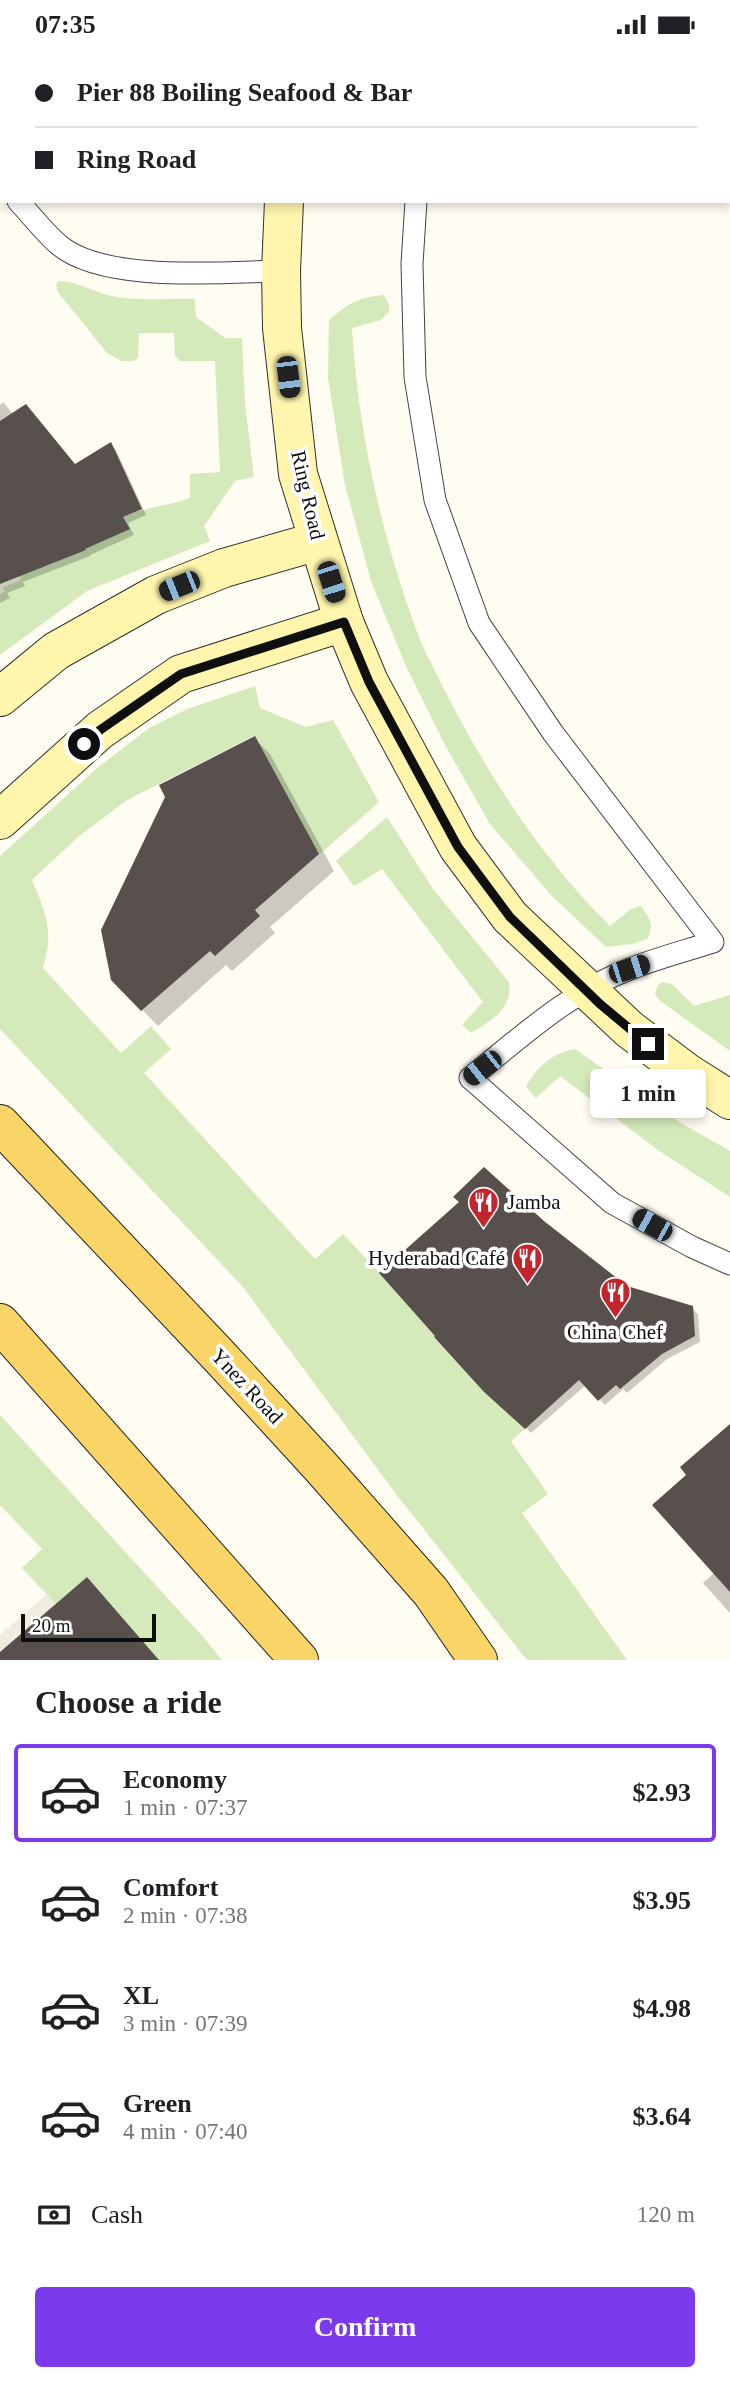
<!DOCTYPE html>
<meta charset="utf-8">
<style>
:root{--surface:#fff;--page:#f2f2f2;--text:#202124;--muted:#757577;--line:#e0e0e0;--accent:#7c3aed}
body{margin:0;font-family:Georgia,serif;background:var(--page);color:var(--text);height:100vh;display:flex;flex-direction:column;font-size:26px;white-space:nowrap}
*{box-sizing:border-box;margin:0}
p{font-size:23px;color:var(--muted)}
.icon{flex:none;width:38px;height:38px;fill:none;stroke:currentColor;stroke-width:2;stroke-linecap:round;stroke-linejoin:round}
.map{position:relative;height:1611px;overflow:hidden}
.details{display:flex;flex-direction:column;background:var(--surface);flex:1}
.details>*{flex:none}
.banner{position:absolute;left:0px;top:0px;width:732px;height:154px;box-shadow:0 4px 10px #0003;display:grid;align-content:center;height:154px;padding:0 35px;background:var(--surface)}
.scale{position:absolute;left:21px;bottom:18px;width:135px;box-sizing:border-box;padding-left:7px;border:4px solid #0f0f0f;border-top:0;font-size:19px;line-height:24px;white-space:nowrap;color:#0f0f0f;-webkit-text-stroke:5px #fff;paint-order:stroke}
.end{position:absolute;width:32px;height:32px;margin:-16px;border:9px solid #0f0f0f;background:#fff;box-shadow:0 0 0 4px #fff}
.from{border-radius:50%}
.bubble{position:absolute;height:49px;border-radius:7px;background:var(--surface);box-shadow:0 4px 10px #0003;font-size:23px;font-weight:800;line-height:49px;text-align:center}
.car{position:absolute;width:21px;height:42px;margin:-21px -10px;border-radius:9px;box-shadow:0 0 5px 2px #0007;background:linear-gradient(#222 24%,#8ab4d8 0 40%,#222 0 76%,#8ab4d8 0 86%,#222 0)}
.banner b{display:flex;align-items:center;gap:24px;height:66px;font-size:26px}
.banner b+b{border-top:2px solid var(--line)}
.banner i{width:18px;height:18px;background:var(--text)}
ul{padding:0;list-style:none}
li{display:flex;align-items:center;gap:21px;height:98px;margin:0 14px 10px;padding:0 21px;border:4px solid transparent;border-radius:7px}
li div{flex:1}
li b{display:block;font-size:26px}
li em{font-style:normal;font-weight:800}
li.current{border-color:var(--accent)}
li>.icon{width:63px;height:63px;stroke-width:1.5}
h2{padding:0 35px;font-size:32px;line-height:84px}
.pay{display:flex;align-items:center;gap:18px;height:77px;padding:0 35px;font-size:26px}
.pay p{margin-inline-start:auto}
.primary-button{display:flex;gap:14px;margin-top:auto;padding:14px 35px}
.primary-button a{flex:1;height:80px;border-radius:7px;background:var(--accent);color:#fff;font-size:28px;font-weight:800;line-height:80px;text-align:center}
.status{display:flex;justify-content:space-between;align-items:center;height:49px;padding:0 35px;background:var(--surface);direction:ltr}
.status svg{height:19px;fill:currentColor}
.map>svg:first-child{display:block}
.green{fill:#d4eaba}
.plaza{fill:#f0ece0}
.shadow{fill:#0003}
.building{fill:#58504c}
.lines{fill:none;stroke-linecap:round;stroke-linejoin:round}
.lane-casing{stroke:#424242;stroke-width:23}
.secondary-casing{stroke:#313131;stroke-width:40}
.primary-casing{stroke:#202020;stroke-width:40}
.lane{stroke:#fff;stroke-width:21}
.secondary{stroke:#fff5ad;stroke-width:38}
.primary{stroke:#f9d568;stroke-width:38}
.route{stroke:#0f0f0f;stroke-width:9}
.labels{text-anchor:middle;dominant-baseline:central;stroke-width:7;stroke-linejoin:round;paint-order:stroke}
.street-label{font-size:21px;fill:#0f0f0f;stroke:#fff}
.poi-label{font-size:21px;fill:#0f0f0f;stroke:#fff;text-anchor:start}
</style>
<div class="status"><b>07:35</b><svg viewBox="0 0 49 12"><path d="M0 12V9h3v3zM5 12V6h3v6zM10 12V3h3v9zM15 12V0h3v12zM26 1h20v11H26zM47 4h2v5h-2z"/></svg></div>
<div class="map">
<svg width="730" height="1611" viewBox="0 0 730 1611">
<rect width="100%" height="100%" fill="#fffcf2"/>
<g class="green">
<path d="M58 232C79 232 96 245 117 248 142 252 169 249 195 250L196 268 225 289H242L245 355 254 428 235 432 204 477 210 492 87 542 0 606V545L5 543 3 538 21 531 17 523 46 517 85 501 82 492 129 479 123 468C145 458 168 457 190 449V425L220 423 215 312H179L175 306 174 284H139L138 309 133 312H121L107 304 58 243 56 236Z"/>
<path d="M384 246 389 255V263L381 271 352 279C358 382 381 484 416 580 423 600 434 619 443 638 487 725 541 809 610 877L631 860 641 857C650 870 655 875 647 890L632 895 606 898 551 846 490 775 445 696 406 617 371 532 345 436 328 329 329 271C347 255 359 248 384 246Z"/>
<path d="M255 637 260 659 306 678 333 671 379 753 320 805 294 774 254 687 127 751 78 788 32 831C46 864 54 883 43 919L121 1004 151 977 171 1000 144 1024 315 1210 343 1185 437 1285 434 1289 484 1343 525 1380 511 1392 548 1445 522 1464 627 1611H527L396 1445 243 1238 0 980V807L96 720 149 679 187 660Z"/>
<path d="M387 768 433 840 509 933C513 960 492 971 471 984L462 976 483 953 382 820 354 837 336 812Z"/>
<path d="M662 933 672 935 694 957 730 946V1002L659 951 655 945 658 936Z"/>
<path d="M575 1000 676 1071 730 1102V1148L658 1101 560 1027 536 1049 526 1038C536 1019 553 1003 575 1000Z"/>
<path d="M0 1366 204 1589 222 1611H159L87 1528 56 1555 22 1519 42 1500 0 1456Z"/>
</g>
<path class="plaza" d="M47 1545 56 1555 0 1603V1586Z"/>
<g class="shadow">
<path d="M3 353 13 365 76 417 111 396 116 401 146 466 128 474 134 486 90 506V507L23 533 25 537 7 544 10 549 0 554V356Z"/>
<path d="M254 689 270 705 334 822 270 878 275 884 232 922 226 916 158 977 112 930Z"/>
<path d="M542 1174 626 1239 692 1259 698 1265 700 1293 667 1310 627 1344 623 1340 605 1356 586 1336 531 1384 485 1341Z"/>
<path d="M730 1377V1564L703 1534 715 1523 689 1426Z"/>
</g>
<g class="building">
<path d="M26 355 75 415 111 393 142 460 123 468 130 480 85 500 86 501 0 535V372Z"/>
<path d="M255 687 319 805 255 861 260 867 215 907 210 902 141 962 111 931 101 881 165 748 159 736Z"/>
<path d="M484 1118 544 1172 627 1237 693 1257 695 1287 662 1305 620 1340 616 1336 598 1352 579 1331 525 1380 484 1343 434 1288 435 1287 379 1224 459 1153 453 1148Z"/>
<path d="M730 1375V1543L652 1456 686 1426 680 1418Z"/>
<path d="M87 1528 159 1611H0V1603Z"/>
</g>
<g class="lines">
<defs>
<g id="lane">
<path d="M438 2 439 0"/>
<path d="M0 133 2 135"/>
<path d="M18 152C31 166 44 183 59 196 104 234 223 223 281 222"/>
<path d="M416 152 412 215 415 328 435 451 479 574 553 684 713 893C685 902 657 909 630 920 569 943 520 989 470 1029L612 1154 692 1198 730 1215"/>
</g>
<g id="secondary">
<path d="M308 2V0"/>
<path d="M284 152 281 222 282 279 298 425 344 573 369 633 458 798 510 868 629 980 686 1023 730 1051"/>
<path d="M0 648 56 602 156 546 224 519 318 492"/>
<path d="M0 771 100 681 181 625 344 573"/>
</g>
<g id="primary">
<path d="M0 1075 220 1308 321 1418 431 1543 478 1611"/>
<path d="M0 1274 299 1611"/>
</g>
</defs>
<use href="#lane" class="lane-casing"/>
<use href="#secondary" class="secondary-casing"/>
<use href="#primary" class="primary-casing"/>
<use href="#lane" class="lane"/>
<use href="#secondary" class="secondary"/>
<use href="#primary" class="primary"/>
</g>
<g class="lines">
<path class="route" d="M84 695 100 681 181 625 344 573 369 633 458 798 510 868 600 955 648 995"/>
</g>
<defs>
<symbol id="restaurant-pin" viewBox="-11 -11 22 30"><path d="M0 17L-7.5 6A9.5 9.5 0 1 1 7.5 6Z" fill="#c2252e" stroke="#fff"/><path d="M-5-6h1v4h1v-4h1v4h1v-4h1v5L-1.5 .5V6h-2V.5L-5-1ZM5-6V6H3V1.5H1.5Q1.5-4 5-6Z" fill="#fff"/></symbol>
</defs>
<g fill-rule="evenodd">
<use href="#restaurant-pin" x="466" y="1136" width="35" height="47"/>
<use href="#restaurant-pin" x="510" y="1192" width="35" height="47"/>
<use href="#restaurant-pin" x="598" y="1226" width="35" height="47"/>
</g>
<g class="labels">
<g class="street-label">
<text transform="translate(308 446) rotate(77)">Ring Road</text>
<text transform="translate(247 1337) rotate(47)">Ynez Road</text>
</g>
<g class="poi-label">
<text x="507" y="1153">Jamba</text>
<text x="505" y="1209" text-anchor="end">Hyderabad Café</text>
<text x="615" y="1283" text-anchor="middle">China Chef</text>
</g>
</g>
</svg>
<div class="scale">20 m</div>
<i class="end from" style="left:84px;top:695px"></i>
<i class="end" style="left:648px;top:995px"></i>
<div class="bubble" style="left:590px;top:1020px;width:116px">1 min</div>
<i class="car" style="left:288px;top:328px;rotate:173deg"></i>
<i class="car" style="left:331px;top:533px;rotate:162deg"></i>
<i class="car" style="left:179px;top:537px;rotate:248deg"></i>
<i class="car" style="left:629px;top:920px;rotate:72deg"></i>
<i class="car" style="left:482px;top:1019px;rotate:232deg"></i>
<i class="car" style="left:652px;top:1176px;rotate:299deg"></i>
<div class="banner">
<b><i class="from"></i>Pier 88 Boiling Seafood &amp; Bar</b>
<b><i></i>Ring Road</b>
</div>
</div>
<section class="details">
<h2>Choose a ride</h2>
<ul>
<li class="current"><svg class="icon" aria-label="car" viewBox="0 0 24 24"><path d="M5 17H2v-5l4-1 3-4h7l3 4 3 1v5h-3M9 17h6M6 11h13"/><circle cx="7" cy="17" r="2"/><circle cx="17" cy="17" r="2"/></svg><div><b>Economy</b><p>1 min · 07:37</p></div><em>$2.93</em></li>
<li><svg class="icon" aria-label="car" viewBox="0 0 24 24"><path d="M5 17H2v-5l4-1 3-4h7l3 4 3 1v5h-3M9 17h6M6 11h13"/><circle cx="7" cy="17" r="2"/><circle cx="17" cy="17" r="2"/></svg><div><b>Comfort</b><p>2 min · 07:38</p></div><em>$3.95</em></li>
<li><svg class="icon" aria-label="car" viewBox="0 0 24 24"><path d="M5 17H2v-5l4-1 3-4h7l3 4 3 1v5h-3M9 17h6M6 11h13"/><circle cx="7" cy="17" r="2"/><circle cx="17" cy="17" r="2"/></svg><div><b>XL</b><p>3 min · 07:39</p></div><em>$4.98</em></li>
<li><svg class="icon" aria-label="car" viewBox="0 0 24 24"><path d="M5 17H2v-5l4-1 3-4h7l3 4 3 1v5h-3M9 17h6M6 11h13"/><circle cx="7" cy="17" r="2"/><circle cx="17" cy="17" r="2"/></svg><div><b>Green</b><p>4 min · 07:40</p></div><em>$3.64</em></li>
</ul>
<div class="pay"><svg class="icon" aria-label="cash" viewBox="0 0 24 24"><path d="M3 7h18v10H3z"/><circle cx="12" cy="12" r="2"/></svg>Cash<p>120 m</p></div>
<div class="primary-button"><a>Confirm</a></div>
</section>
